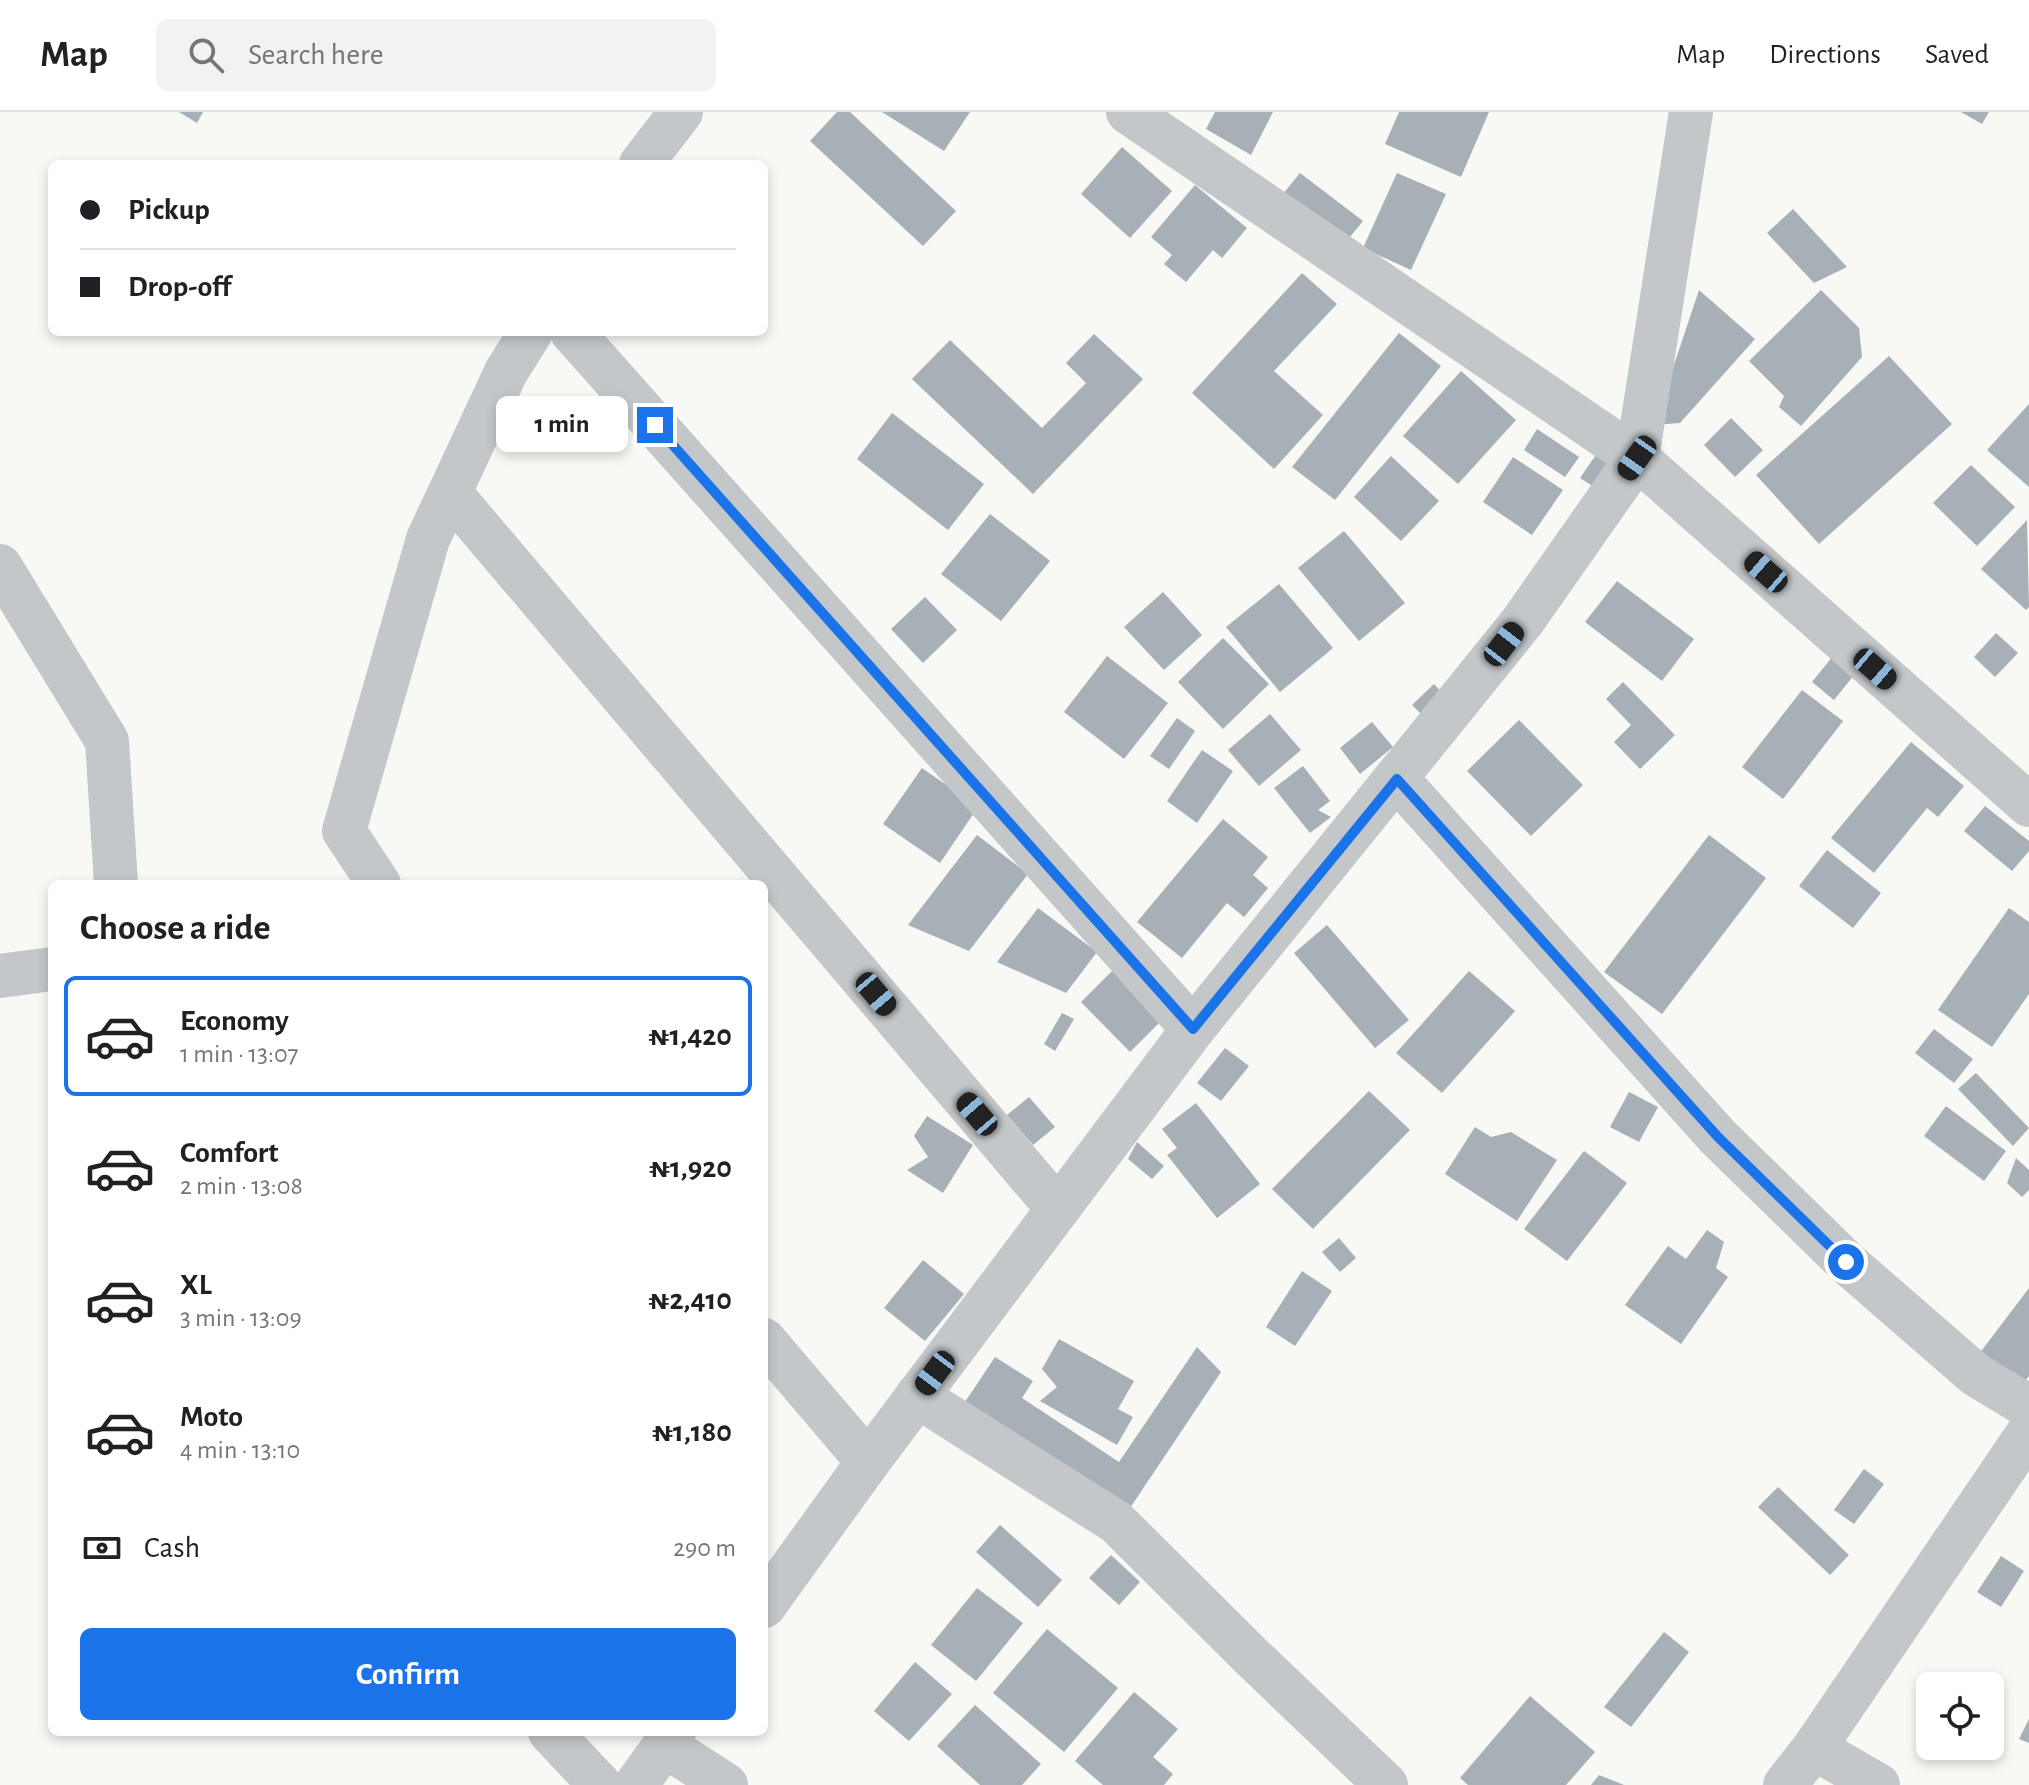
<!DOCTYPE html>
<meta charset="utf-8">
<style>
:root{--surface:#fff;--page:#f2f2f2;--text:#202124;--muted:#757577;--line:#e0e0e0;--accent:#1a73e8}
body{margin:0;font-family:"Alegreya Sans",sans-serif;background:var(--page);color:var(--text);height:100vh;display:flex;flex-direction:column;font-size:30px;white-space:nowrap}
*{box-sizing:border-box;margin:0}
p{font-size:26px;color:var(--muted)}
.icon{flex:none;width:44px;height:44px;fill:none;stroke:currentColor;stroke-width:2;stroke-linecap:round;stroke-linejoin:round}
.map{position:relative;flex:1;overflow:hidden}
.sheet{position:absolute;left:48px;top:768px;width:720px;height:856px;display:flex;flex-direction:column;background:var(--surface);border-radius:12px;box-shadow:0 4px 12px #0003}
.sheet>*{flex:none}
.top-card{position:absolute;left:48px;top:48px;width:720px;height:176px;border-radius:12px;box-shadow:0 4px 12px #0003;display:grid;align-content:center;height:176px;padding:0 32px;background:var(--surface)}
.tools{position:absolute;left:1916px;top:1560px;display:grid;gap:16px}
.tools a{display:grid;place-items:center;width:88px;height:88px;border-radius:12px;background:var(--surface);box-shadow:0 4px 12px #0003;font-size:40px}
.end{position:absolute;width:36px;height:36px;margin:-18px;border:10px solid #1a73e8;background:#fff;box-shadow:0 0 0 4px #fff}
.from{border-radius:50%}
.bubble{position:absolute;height:56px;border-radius:12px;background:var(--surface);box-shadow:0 4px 12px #0003;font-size:26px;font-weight:700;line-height:56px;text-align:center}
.car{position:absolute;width:24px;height:48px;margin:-24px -12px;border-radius:10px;box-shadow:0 0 6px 2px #0007;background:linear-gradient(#222 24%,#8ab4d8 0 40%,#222 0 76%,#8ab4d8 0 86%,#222 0)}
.top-card b{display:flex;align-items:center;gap:28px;height:76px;font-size:30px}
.top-card b+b{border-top:2px solid var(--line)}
.top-card i{width:20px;height:20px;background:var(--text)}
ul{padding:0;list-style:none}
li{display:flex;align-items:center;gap:24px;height:120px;margin:0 16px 12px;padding:0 16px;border:4px solid transparent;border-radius:12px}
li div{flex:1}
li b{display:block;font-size:30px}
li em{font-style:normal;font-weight:700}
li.on{border-color:var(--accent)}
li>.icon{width:72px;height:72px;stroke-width:1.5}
h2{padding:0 32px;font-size:36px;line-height:96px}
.pay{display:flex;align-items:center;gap:20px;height:88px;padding:0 32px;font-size:30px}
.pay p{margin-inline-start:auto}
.button{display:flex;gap:16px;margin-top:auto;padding:16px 32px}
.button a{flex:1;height:92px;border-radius:12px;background:var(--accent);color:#fff;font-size:32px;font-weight:700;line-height:92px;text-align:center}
header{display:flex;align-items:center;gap:48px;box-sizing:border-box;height:112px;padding:0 40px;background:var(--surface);border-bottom:2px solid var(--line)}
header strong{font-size:38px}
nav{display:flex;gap:44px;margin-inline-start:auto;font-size:28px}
.search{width:560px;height:72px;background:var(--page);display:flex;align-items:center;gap:20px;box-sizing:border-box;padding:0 28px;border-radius:12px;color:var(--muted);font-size:30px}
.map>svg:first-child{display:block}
.building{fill:#a7b0b6}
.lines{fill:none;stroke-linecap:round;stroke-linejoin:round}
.street{stroke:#c3c7ca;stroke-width:44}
.route{stroke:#1a73e8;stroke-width:10}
</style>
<header>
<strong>Map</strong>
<div class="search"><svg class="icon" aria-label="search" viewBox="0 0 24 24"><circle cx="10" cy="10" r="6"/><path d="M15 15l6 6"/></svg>Search here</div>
<nav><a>Map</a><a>Directions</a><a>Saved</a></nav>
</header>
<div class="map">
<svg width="2029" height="1673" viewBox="0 0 2029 1673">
<rect width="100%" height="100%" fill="#f8f8f5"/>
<g class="building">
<path d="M179 0H203L197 11Z"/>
<path d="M837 0H850L956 99 923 134 810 29Z"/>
<path d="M882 0H970L944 39Z"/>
<path d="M1215 0H1273L1251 43 1206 17Z"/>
<path d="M1399 0H1489L1461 65 1385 32Z"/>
<path d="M1961 0H1989L1982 12Z"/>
<path d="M1122 35 1172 79 1130 126 1081 82Z"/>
<path d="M1300 61 1363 109 1345 131 1283 82Z"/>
<path d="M1397 61 1446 82 1411 158 1363 136Z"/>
<path d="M1195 73 1247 116 1222 146 1213 138 1186 170 1164 152 1172 143 1151 125Z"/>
<path d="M1793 97 1847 155 1814 171 1767 121Z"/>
<path d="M1302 161 1337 192 1274 259 1323 303 1274 357 1192 281Z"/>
<path d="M1699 178 1755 227 1680 311 1654 313Z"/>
<path d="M1821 178 1859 216 1862 245 1801 314 1779 295 1784 284 1749 249Z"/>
<path d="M1399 221 1441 254 1335 388 1292 355Z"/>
<path d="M1094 222 1143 267 1033 382 912 267 950 228 1042 316 1086 271 1066 251Z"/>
<path d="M1889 244 1952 312 1819 432 1756 363Z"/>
<path d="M1461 259 1516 308 1458 372 1403 324Z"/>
<path d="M2029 292V375L1987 338Z"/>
<path d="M892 301 984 372 948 418 857 347Z"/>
<path d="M1731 306 1763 338 1735 365 1704 333Z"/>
<path d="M1537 317 1579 345 1565 365 1524 338Z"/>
<path d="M1598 340 1614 351 1597 377 1580 366Z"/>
<path d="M1391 344 1439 389 1401 429 1354 385Z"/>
<path d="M1513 345 1563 378 1532 423 1483 390Z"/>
<path d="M1971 353 2015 395 1977 434 1933 391Z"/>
<path d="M990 402 1050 449 1001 509 941 462Z"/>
<path d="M2027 408 2029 495 2026 498 1981 457Z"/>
<path d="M1344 419 1405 491 1359 529 1298 456Z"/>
<path d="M1617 469 1694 527 1662 569 1585 510Z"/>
<path d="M1279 472 1333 536 1280 580 1226 515Z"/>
<path d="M1163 480 1202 523 1164 558 1124 515Z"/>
<path d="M925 485 957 518 923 551 891 517Z"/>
<path d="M1996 521 2018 541 1995 565 1974 545Z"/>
<path d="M1223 526 1269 572 1223 617 1178 570Z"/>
<path d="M1107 544 1168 591 1124 647 1064 600Z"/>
<path d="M1833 544 1855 562 1834 588 1812 570Z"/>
<path d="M1623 570 1675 623 1640 657 1614 630 1631 613 1606 587Z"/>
<path d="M1434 572 1449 588 1427 608 1412 593Z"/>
<path d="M1802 578 1843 609 1783 687 1742 655Z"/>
<path d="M1270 602 1301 638 1259 674 1228 638Z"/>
<path d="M1177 606 1195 619 1169 657 1150 644Z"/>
<path d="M1519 608 1583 673 1531 724 1467 659Z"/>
<path d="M1372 610 1393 635 1360 662 1340 636Z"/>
<path d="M1911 630 1964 674 1938 705 1927 696 1874 761 1831 726Z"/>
<path d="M1202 638 1233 659 1197 711 1167 689Z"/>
<path d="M1303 654 1330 689 1318 698 1331 705 1310 721 1274 676Z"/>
<path d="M922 656 978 695 940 751 883 712Z"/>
<path d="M1985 694 2029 729V739L2012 759 1964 719Z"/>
<path d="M1223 707 1268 745 1253 763 1268 776 1244 805 1227 791 1182 846 1137 810Z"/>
<path d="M977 723 1028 762 969 839 908 813Z"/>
<path d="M1709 723 1766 766 1662 902 1604 860Z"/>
<path d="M1827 738 1881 781 1853 816 1799 774Z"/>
<path d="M1038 796 1097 840 1066 881 997 850Z"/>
<path d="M2009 796 2029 810V882L1992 935 1938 898Z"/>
<path d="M1327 813 1409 908 1375 936 1294 841Z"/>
<path d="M1113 858 1162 908 1130 940 1081 890Z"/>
<path d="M1469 859 1515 899 1442 981 1396 941Z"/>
<path d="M1062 901 1074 907 1055 939 1044 932Z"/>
<path d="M1934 917 1973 947 1954 971 1915 941Z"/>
<path d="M1225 936 1249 954 1221 989 1197 971Z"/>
<path d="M1976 961 2029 1016 2013 1034 1958 977Z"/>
<path d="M1369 979 1410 1018 1313 1117 1272 1077Z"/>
<path d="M1629 980 1658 995 1639 1030 1610 1015Z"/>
<path d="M1029 985 1055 1015 1033 1033 1007 1003Z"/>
<path d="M1196 991 1260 1072 1217 1106 1167 1043 1177 1036 1162 1017Z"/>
<path d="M1946 994 2006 1039 1984 1069 1924 1024Z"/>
<path d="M927 1004 973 1033 943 1081 907 1058 928 1045 914 1024Z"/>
<path d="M1475 1015 1491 1025 1511 1020 1557 1048 1517 1109 1445 1062Z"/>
<path d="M1137 1030 1164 1054 1152 1067 1128 1047Z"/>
<path d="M1584 1039 1627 1071 1567 1149 1524 1117Z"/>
<path d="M2016 1046 2029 1058V1078L2022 1085 2007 1071Z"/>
<path d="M1707 1118 1724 1130 1716 1156 1728 1165 1681 1232 1625 1193 1668 1134 1686 1147Z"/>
<path d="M1339 1126 1356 1146 1340 1160 1322 1140Z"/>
<path d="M923 1148 964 1182 925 1229 884 1196Z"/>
<path d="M1302 1159 1332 1179 1295 1234 1266 1215Z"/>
<path d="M2029 1176V1264L2021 1274 1979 1242Z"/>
<path d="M1059 1227 1134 1269 1118 1297 1133 1305 1117 1333 1040 1289 1057 1275 1042 1257Z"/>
<path d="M1197 1235 1221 1260 1128 1399 965 1290 995 1245 1033 1269 1022 1286 1119 1350Z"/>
<path d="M1864 1357 1884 1372 1854 1412 1834 1398Z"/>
<path d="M1778 1375 1849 1443 1830 1463 1758 1395Z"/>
<path d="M1000 1413 1062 1468 1038 1495 976 1440Z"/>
<path d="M1111 1443 1140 1470 1119 1493 1089 1466Z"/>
<path d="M2001 1444 2024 1459 2001 1495 1977 1480Z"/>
<path d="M977 1476 1023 1511 976 1569 931 1533Z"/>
<path d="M1047 1517 1118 1576 1064 1640 993 1581Z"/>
<path d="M1664 1520 1689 1540 1631 1615 1604 1595Z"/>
<path d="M915 1550 952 1582 909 1629 874 1599Z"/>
<path d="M1134 1580 1178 1617 1153 1645 1173 1662 1164 1673H1103L1075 1649Z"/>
<path d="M1530 1584 1595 1640 1566 1673H1468L1460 1666Z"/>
<path d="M975 1593 1041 1652 1022 1673H980L937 1634Z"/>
<path d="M2029 1607V1631L2019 1627Z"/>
<path d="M1599 1663 1624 1673H1591Z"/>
</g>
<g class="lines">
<g class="street">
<path d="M1128 0 1637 346 2029 693"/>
<path d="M641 52 681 0"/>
<path d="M572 220 1193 917"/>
<path d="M450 381 1058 1097"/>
<path d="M0 454 107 629 116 772"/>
<path d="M1397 667 1718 1025 1846 1150 1976 1263 2029 1295"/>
<path d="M379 772 344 719 428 427 506 260 531 220"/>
<path d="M0 864 52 857"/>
<path d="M764 1228 868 1350"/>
<path d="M917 1284 1116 1410 1254 1547 1386 1673"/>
<path d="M764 1494 868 1350 1193 917 1522 510 1637 346 1691 0"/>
<path d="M550 1620 600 1673"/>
<path d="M664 1633 726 1673"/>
<path d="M1814 1636 1878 1673"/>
<path d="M636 1673 674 1620"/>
<path d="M1785 1673 1814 1636 2029 1320"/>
</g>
</g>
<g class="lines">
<path class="route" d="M655 313 1193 917 1397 667 1718 1025 1846 1150"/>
</g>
</svg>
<div class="tools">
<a><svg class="icon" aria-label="locate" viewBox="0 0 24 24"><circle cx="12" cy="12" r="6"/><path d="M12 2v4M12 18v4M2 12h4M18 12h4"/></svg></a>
</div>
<i class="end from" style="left:1846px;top:1150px"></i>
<i class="end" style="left:655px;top:313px"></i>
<div class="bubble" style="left:496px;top:284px;width:132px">1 min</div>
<i class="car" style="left:1637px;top:346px;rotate:215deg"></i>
<i class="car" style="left:1766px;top:460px;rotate:311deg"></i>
<i class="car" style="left:1504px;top:532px;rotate:38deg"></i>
<i class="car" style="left:1875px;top:557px;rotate:131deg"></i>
<i class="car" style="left:876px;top:882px;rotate:140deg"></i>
<i class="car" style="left:977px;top:1002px;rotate:319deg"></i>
<i class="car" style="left:935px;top:1261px;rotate:217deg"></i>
<div class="top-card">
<b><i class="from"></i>Pickup</b>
<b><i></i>Drop-off</b>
</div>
<section class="sheet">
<h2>Choose a ride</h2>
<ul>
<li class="on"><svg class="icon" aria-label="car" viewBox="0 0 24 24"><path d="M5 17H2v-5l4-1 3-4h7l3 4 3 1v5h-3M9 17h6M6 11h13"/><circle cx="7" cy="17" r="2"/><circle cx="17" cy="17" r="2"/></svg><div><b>Economy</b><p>1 min · 13:07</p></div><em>₦1,420</em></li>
<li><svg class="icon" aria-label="car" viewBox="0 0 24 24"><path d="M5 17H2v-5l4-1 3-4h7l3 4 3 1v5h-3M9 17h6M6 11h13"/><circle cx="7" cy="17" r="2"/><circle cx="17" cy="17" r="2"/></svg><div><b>Comfort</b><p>2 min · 13:08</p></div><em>₦1,920</em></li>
<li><svg class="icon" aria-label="car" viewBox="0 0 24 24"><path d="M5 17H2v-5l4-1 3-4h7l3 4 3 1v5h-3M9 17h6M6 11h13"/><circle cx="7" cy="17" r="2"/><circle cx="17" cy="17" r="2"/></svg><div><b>XL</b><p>3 min · 13:09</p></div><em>₦2,410</em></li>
<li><svg class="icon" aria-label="car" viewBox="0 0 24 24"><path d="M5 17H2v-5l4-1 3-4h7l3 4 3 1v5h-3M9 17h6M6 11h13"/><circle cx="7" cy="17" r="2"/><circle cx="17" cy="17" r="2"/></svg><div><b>Moto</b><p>4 min · 13:10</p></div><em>₦1,180</em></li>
</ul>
<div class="pay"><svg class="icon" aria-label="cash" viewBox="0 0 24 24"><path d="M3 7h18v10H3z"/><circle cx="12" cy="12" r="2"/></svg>Cash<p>290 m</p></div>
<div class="button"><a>Confirm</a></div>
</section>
</div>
